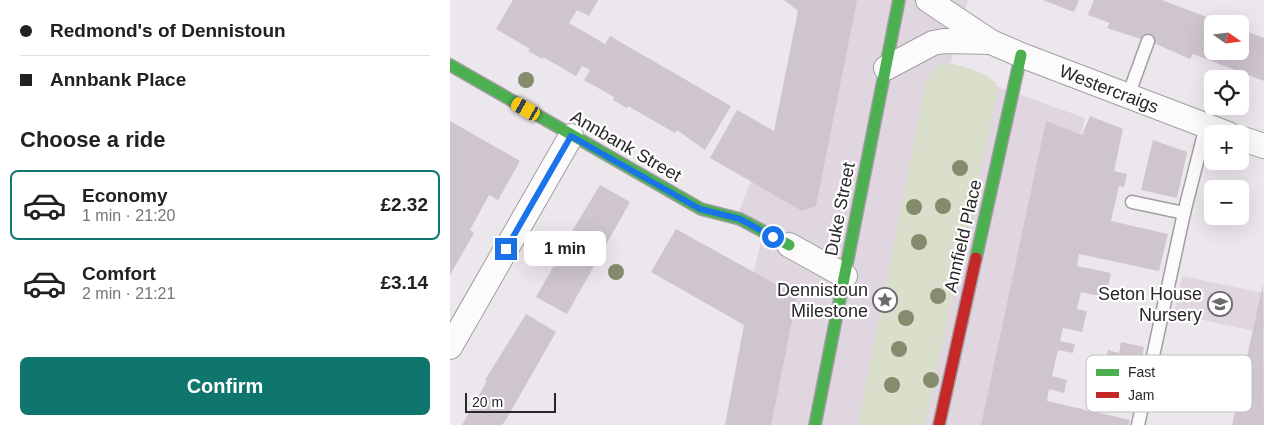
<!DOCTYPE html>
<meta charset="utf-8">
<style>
:root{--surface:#fff;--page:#f2f2f2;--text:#202124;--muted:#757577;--line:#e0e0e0;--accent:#0f766e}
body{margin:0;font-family:Arial,sans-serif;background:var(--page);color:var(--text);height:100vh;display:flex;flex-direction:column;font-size:19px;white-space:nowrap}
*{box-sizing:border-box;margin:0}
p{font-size:16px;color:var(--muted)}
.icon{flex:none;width:28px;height:28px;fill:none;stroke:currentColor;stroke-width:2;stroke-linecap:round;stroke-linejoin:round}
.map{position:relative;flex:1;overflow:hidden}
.sheet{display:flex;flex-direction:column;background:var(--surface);width:450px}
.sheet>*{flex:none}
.hud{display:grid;align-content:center;height:110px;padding:0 20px;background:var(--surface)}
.needle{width:32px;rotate:104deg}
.fabs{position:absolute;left:754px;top:15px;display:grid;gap:10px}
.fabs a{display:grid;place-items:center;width:45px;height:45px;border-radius:8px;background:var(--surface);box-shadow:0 5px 20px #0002;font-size:25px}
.scale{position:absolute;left:15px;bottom:12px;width:91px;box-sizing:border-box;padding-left:5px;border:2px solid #2a2629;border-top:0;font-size:14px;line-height:18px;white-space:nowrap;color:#2a2629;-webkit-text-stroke:4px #fff;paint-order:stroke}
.end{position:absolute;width:22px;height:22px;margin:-11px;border:6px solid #1a73e8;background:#fff;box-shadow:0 0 0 2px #fff}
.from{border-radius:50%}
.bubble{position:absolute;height:35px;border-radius:8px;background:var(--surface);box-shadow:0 5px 20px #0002;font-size:16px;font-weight:800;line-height:35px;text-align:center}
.car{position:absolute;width:15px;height:30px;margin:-15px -8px;border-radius:6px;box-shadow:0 0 4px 1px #0007;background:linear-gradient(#f5c518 24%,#345 0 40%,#f5c518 0 76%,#345 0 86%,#f5c518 0)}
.hud b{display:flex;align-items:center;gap:18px;height:48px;font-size:19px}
.hud b+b{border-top:1px solid var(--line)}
.hud i{width:12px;height:12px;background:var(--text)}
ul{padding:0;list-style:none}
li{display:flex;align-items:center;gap:15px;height:70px;margin:0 10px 8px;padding:0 10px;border:2px solid transparent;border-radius:8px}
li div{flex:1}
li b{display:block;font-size:19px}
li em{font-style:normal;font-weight:800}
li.active{border-color:var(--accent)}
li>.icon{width:45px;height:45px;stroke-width:1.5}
h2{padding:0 20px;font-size:22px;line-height:60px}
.button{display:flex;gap:10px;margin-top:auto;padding:10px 20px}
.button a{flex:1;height:58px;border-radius:8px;background:var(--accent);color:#fff;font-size:20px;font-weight:800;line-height:58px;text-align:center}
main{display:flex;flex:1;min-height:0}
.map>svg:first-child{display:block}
.built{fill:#dfd6df}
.green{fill:#d9dfcb}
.building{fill:#cfc5cf}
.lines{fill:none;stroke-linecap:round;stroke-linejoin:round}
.lane-casing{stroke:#a19ea1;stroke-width:15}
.street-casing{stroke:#a19ea1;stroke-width:26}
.fast-casing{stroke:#a19ea1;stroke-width:14}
.jam-casing{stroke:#a19ea1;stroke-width:14}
.lane{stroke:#fcfbfc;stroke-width:12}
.street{stroke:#fcfbfc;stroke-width:24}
.fast{stroke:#4caf50;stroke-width:11}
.jam{stroke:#c62828;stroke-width:11}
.tree{fill:#858b6d}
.route{stroke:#1a73e8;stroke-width:6}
.labels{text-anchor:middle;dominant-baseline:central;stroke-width:4.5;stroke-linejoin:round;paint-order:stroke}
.street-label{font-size:18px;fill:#2a2629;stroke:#fff}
.poi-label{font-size:18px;fill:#2a2629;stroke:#fff;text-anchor:end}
.key{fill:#fff;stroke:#bfbebf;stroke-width:1}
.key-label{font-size:14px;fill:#2a2629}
</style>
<main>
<section class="sheet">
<div class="hud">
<b><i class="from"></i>Redmond's of Dennistoun</b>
<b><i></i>Annbank Place</b>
</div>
<h2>Choose a ride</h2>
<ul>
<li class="active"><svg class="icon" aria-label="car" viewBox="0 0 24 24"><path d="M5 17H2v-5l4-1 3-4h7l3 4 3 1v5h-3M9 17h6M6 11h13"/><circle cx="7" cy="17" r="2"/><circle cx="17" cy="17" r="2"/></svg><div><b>Economy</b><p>1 min · 21:20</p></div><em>£2.32</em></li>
<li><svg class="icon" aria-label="car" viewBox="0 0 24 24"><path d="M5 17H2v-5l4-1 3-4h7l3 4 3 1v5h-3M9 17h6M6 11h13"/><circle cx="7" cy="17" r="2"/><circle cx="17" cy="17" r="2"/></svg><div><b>Comfort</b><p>2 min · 21:21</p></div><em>£3.14</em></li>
</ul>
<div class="button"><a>Confirm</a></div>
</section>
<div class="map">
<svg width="814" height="425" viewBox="0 0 814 425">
<rect width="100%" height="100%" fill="#ece7ec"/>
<g class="built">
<path d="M378 0H518L499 69 635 118 564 425H296L297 302 312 236 285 221 311 157 342 172Z"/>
<path d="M732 276 814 293V333L724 314Z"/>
</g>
<path class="green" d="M495 63C506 63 536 73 544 81 548 85 548 90 547 96L474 425H408L476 81 486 66Z"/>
<g class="building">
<path d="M63 0H148L139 16 127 10 119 23 155 44 160 36 281 106 255 150 227 130 225 133 178 106 177 108 163 100 164 97 134 80 140 70 132 66 126 76 93 57 92 59 78 51 80 49 46 29Z"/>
<path d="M334 0H407L366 206 352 211 260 158 287 110 324 131 348 11Z"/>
<path d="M593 0H629L624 12Z"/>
<path d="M644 0H712L775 24H762V51H790V29L814 38V81L743 54 740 59 706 44 657 28 660 23 638 15Z"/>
<path d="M640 116 673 129 664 171 677 174 674 187 669 186 661 221 718 234 709 271 629 254 627 266 661 273 658 288 652 287 649 296 631 292 627 309 637 311 632 332 613 328 610 341 625 344 623 353 608 350 602 376 617 380 614 393 599 389 597 401 680 420 679 425H531L596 121 632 135Z"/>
<path d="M0 121 70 161 48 200 39 195 20 230 24 233 0 275Z"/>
<path d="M703 140 737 152 727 198 691 190Z"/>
<path d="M150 185 180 202 117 314 86 297 111 253 110 251Z"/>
<path d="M226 229 347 296 321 425H275L294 325 201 272Z"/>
<path d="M813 284 814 425H782L811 293Z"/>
<path d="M76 314 106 332 57 418 52 425H12L37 381 35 380Z"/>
<path d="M671 342 694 347 687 382 653 375 658 350 669 353Z"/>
</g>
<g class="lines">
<defs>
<g id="lane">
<path d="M678 96 698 41"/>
<path d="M682 202 734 213"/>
<path d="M688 425 734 213 756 126"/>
</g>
<g id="street">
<path d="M478 0 541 42 571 55 778 134"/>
<path d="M436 68 483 43 494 41 541 42"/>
<path d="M790 138 814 146"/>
<path d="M339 245 395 276"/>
<path d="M0 347 121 136"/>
</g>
<g id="fast">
<path d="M0 65 251 209 290 219 339 245"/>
<path d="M526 258 571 55"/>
<path d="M365 425 449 0"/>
</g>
<path id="jam" d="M489 425 526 258"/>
</defs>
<use href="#lane" class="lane-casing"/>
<use href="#street" class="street-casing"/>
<use href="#fast" class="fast-casing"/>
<use href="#jam" class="jam-casing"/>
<use href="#lane" class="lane"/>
<use href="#street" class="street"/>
<use href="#fast" class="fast"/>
<use href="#jam" class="jam"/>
</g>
<g class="tree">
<circle cx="76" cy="80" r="8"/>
<circle cx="510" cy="168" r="8"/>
<circle cx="493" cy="206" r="8"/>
<circle cx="464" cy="207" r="8"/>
<circle cx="469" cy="242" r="8"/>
<circle cx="166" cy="272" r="8"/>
<circle cx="488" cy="296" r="8"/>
<circle cx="456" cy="318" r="8"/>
<circle cx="449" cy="349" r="8"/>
<circle cx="481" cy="380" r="8"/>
<circle cx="442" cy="385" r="8"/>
</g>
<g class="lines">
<path class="route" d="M56 249 121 136 250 209 290 219 323 237"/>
</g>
<defs>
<symbol id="sight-ring" viewBox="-11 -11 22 22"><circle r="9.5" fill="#fff" stroke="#6e6a6d" stroke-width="1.5"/><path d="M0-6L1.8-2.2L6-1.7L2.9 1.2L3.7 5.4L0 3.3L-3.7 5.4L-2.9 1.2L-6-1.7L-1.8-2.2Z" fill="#6e6a6d"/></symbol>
<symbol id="school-ring" viewBox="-11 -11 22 22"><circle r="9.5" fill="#fff" stroke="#6e6a6d" stroke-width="1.5"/><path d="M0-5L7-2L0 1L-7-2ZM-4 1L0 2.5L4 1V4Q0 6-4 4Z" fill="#6e6a6d"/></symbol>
</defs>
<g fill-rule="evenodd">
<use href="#sight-ring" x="421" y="286" width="28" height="28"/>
<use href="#school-ring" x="756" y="290" width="28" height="28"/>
</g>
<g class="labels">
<g class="street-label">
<text transform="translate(659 89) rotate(21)">Westercraigs</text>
<text transform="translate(176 146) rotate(30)">Annbank Street</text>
<text transform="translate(390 209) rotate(-79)">Duke Street</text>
<text transform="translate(513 236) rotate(-77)">Annfield Place</text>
</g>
<g class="poi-label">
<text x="418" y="290">Dennistoun<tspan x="418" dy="21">Milestone</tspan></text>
<text x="752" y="294">Seton House<tspan x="752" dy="21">Nursery</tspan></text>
</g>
</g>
<rect x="636" y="355" width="166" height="57" rx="8" class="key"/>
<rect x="646" y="369" width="23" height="7" fill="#4caf50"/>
<rect x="646" y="392" width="23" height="6" fill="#c62828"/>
<g class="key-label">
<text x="678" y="377">Fast</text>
<text x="678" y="400">Jam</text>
</g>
</svg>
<div class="fabs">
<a><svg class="needle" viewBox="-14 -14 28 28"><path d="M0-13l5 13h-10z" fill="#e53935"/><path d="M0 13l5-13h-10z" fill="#757577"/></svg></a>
<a><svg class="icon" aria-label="locate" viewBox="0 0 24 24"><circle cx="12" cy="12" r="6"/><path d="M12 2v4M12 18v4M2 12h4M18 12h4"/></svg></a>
<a>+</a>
<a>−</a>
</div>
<div class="scale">20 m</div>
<i class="end from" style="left:323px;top:237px"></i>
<i class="end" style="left:56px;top:249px"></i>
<div class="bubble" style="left:74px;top:231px;width:82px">1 min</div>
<i class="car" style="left:76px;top:109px;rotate:300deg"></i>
</div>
</main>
